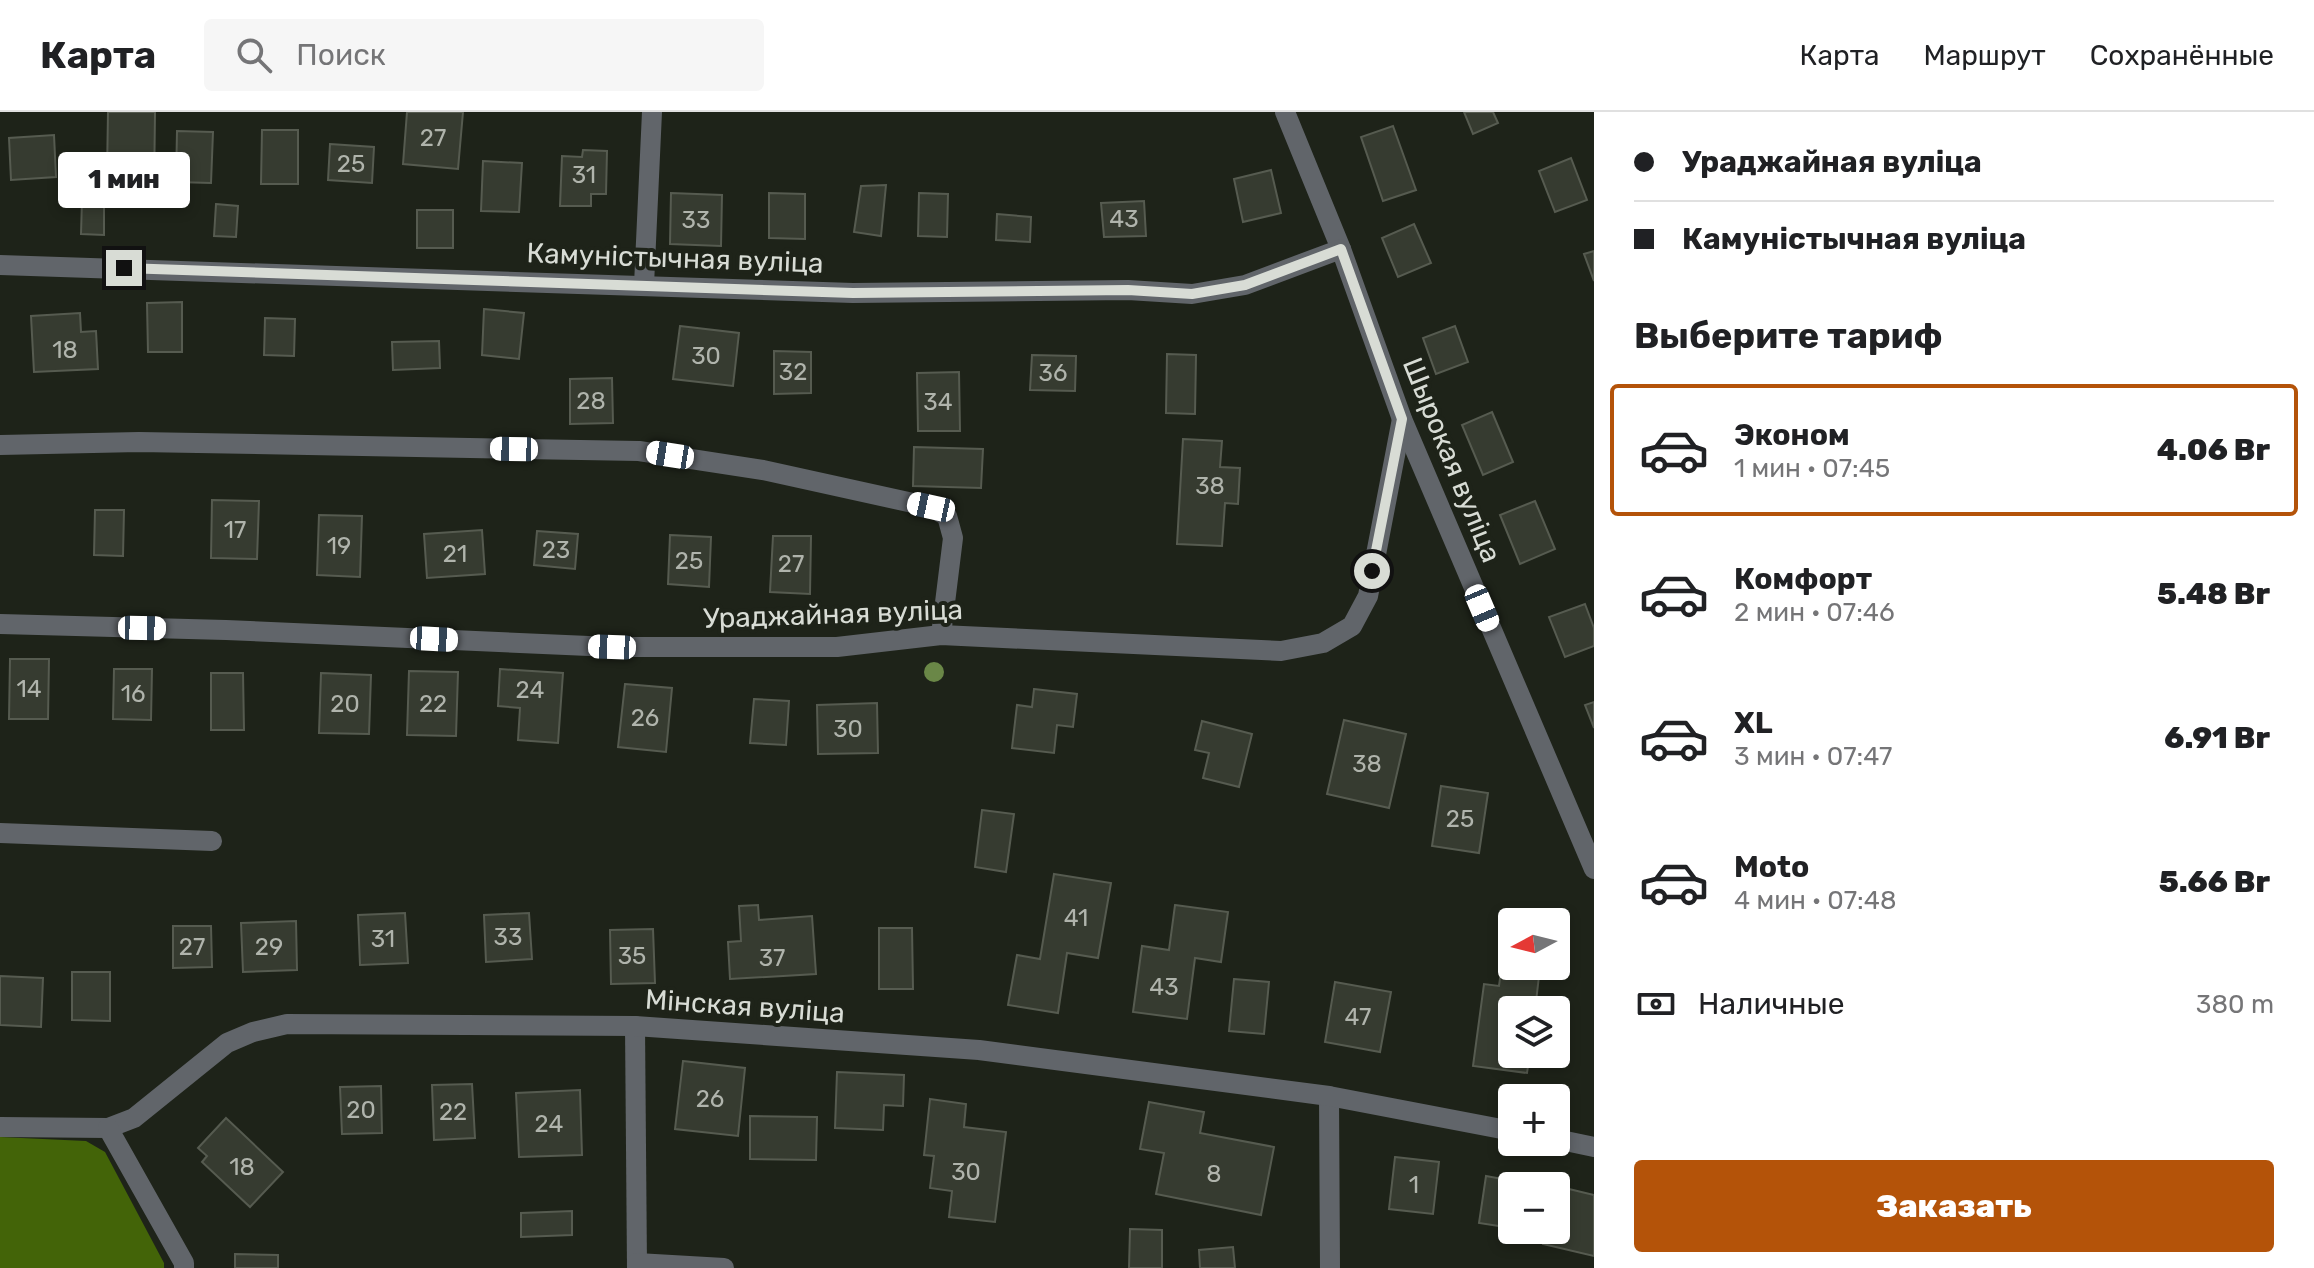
<!DOCTYPE html>
<html lang="ru">
<meta charset="utf-8">
<style>
:root{--surface:#fff;--page:#f6f6f6;--text:#202124;--muted:#757577;--line:#e0e0e0;--accent:#b45309}
body{margin:0;font-family:Rubik,sans-serif;background:var(--page);color:var(--text);height:100vh;display:flex;flex-direction:column;font-size:30px;white-space:nowrap}
*{box-sizing:border-box;margin:0}
p{font-size:26px;color:var(--muted)}
.icon{flex:none;width:44px;height:44px;fill:none;stroke:currentColor;stroke-width:2;stroke-linecap:round;stroke-linejoin:round}
.map{position:relative;flex:1;overflow:hidden}
.details{display:flex;flex-direction:column;background:var(--surface);width:720px}
.details>*{flex:none}
.hud{display:grid;align-content:center;height:176px;padding:0 40px;background:var(--surface)}
.needle{width:52px;rotate:263deg}
.buttons{position:absolute;left:1498px;top:796px;display:grid;gap:16px}
.buttons a{display:grid;place-items:center;width:72px;height:72px;border-radius:8px;background:var(--surface);box-shadow:0 4px 12px #0003;font-size:40px}
.end{position:absolute;width:36px;height:36px;margin:-18px;border:10px solid #d8dcd5;background:#111;box-shadow:0 0 0 4px #111}
.from{border-radius:50%}
.bubble{position:absolute;height:56px;border-radius:8px;background:var(--surface);box-shadow:0 4px 12px #0003;font-size:26px;font-weight:800;line-height:56px;text-align:center}
.car{position:absolute;width:24px;height:48px;margin:-24px -12px;border-radius:10px;box-shadow:0 0 6px 2px #0007;background:linear-gradient(#fff 24%,#345 0 40%,#fff 0 76%,#345 0 86%,#fff 0)}
.hud b{display:flex;align-items:center;gap:28px;height:76px;font-size:30px}
.hud b+b{border-top:2px solid var(--line)}
.hud i{width:20px;height:20px;background:var(--text)}
ul{padding:0;list-style:none}
li{display:flex;align-items:center;gap:24px;height:132px;margin:0 16px 12px;padding:0 24px;border:4px solid transparent;border-radius:8px}
li div{flex:1}
li b{display:block;font-size:30px}
li em{font-style:normal;font-weight:800}
li.current{border-color:var(--accent)}
li>.icon{width:72px;height:72px;stroke-width:1.5}
h2{padding:0 40px;font-size:36px;line-height:96px}
.pay{display:flex;align-items:center;gap:20px;height:88px;padding:0 40px;font-size:30px}
.pay p{margin-inline-start:auto}
.cta{display:flex;gap:16px;margin-top:auto;padding:16px 40px}
.cta a{flex:1;height:92px;border-radius:8px;background:var(--accent);color:#fff;font-size:32px;font-weight:800;line-height:92px;text-align:center}
header{display:flex;align-items:center;gap:48px;box-sizing:border-box;height:112px;padding:0 40px;background:var(--surface);border-bottom:2px solid var(--line)}
header strong{font-size:38px}
nav{display:flex;gap:44px;margin-inline-start:auto;font-size:28px}
.search{width:560px;height:72px;background:var(--page);display:flex;align-items:center;gap:20px;box-sizing:border-box;padding:0 28px;border-radius:8px;color:var(--muted);font-size:30px}
main{display:flex;flex:1;min-height:0}
.map>svg:first-child{display:block}
.forest{fill:#436408}
.building{fill:#363b30;stroke:#565b50;stroke-width:2}
.lines{fill:none;stroke-linecap:round;stroke-linejoin:round}
.minor{stroke:#61656a;stroke-width:20}
.tree{fill:#6a8747}
.route{stroke:#d8dcd5;stroke-width:10}
.labels{text-anchor:middle;dominant-baseline:central;stroke-width:8;stroke-linejoin:round;paint-order:stroke}
.number-label{font-size:24px;fill:#b0b4ac}
.street-label{font-size:28px;fill:#d8dcd5;stroke:#1e2319}
</style>
<header>
<strong>Карта</strong>
<div class="search"><svg class="icon" aria-label="search" viewBox="0 0 24 24"><circle cx="10" cy="10" r="6"/><path d="M15 15l6 6"/></svg>Поиск</div>
<nav><a>Карта</a><a>Маршрут</a><a>Сохранённые</a></nav>
</header>
<main>
<div class="map">
<svg width="1594" height="1156" viewBox="0 0 1594 1156">
<rect width="100%" height="100%" fill="#1e2319"/>
<path class="forest" d="M0 1025 86 1029 105 1040 164 1151V1156H0Z"/>
<g class="building">
<path d="M108 0H155L154 80 129 79V62H107Z"/>
<path d="M407 0H463L458 57 403 52Z"/>
<path d="M1464 0H1493L1498 11 1473 22Z"/>
<path d="M1393 14 1416 78 1383 89 1361 25Z"/>
<path d="M262 18H298V72H261Z"/>
<path d="M177 19 213 20 211 71 176 70Z"/>
<path d="M54 23 56 65 11 68 9 26Z"/>
<path d="M330 32 374 35 372 71 328 68Z"/>
<path d="M583 38 607 39 606 82H591V94H560L562 44 582 45Z"/>
<path d="M1571 46 1587 88 1555 100 1539 59Z"/>
<path d="M483 49 522 51 519 100 481 99Z"/>
<path d="M1271 58 1281 101 1243 110 1234 67Z"/>
<path d="M886 73 881 124 854 120 861 74Z"/>
<path d="M671 81 722 83 721 134 670 132Z"/>
<path d="M769 81 805 82V127L769 126Z"/>
<path d="M919 81 948 82 947 125 918 124Z"/>
<path d="M82 88 104 89V123L81 122Z"/>
<path d="M1144 89 1146 124 1104 125 1101 91Z"/>
<path d="M216 92 238 94 236 125 214 124Z"/>
<rect x="417" y="98" width="36" height="38"/>
<path d="M997 102 1031 105 1030 130 996 128Z"/>
<path d="M1414 112 1431 151 1398 165 1382 126Z"/>
<path d="M1594 139V169L1584 142Z"/>
<path d="M182 190V240H148L147 191Z"/>
<path d="M484 197 524 201 519 247 482 243Z"/>
<path d="M80 201 81 220 96 219 98 257 34 260 31 204Z"/>
<path d="M265 206 295 207 294 244 264 243Z"/>
<path d="M680 214 739 221 733 274 673 267Z"/>
<path d="M1455 214 1468 250 1436 262 1423 226Z"/>
<path d="M439 229 440 256 393 258 392 230Z"/>
<path d="M774 239 811 240V281L774 282Z"/>
<path d="M1167 242 1196 243 1195 302 1166 301Z"/>
<path d="M1032 243 1076 244 1075 279 1030 278Z"/>
<path d="M959 260 960 319H918L917 261Z"/>
<path d="M612 266 613 311 570 312V267Z"/>
<path d="M1492 300 1513 350 1483 363 1462 313Z"/>
<path d="M1183 327 1222 329 1220 355 1240 356 1238 392 1225 391 1222 434 1177 432Z"/>
<path d="M914 335 983 337 981 376 913 374Z"/>
<path d="M212 388 259 389 257 447 211 446Z"/>
<path d="M1535 389 1555 437 1520 452 1500 403Z"/>
<path d="M95 398H124L123 444 94 443Z"/>
<path d="M319 403 362 404 360 465 317 463Z"/>
<path d="M482 418 485 462 427 466 424 422Z"/>
<path d="M537 419 578 422 575 457 534 453Z"/>
<path d="M670 423 711 425 709 475 668 472Z"/>
<path d="M773 424H811L810 482 770 480Z"/>
<path d="M1585 492 1594 516V534L1565 545 1549 505Z"/>
<path d="M10 547H49L48 607H9Z"/>
<path d="M114 557H152L151 608 113 607Z"/>
<path d="M500 557 563 561 558 631 518 628 520 596 498 594Z"/>
<path d="M409 559 458 560 456 624 407 623Z"/>
<path d="M211 561H243L244 618H211Z"/>
<path d="M321 561 371 563 369 622 319 621Z"/>
<path d="M625 572 672 576 666 640 618 635Z"/>
<path d="M1034 577 1077 582 1073 615 1057 613 1054 641 1012 636 1017 593 1032 595Z"/>
<path d="M754 587 789 589 786 633 750 631Z"/>
<path d="M1594 590V616L1585 593Z"/>
<path d="M877 591 878 641 818 642 817 593Z"/>
<path d="M1344 608 1406 622 1389 696 1327 682Z"/>
<path d="M1202 609 1252 622 1239 675 1203 666 1209 641 1195 638Z"/>
<path d="M1441 674 1488 681 1479 741 1432 734Z"/>
<path d="M982 698 1014 702 1006 760 975 755Z"/>
<path d="M1054 762 1111 771 1098 846 1067 841 1058 901 1008 893 1017 843 1040 847Z"/>
<path d="M758 793 759 808 812 804 816 862 730 867 728 830 741 829 739 794Z"/>
<path d="M1175 793 1228 800 1221 850 1195 846 1187 907 1133 900 1142 834 1169 838Z"/>
<path d="M405 801 408 851 360 853 358 803Z"/>
<path d="M529 801 532 847 486 850 484 803Z"/>
<path d="M296 809 297 858 243 860 241 811Z"/>
<path d="M173 814H211L212 855 173 856Z"/>
<path d="M879 816H912L913 877H879Z"/>
<path d="M653 817 655 871 611 872 610 818Z"/>
<path d="M1501 859 1539 864 1535 898H1512V942H1530L1527 961 1473 954 1484 872 1499 874Z"/>
<path d="M72 860H110V909L72 908Z"/>
<path d="M0 864 43 866 41 915 0 913Z"/>
<path d="M1234 867 1269 870 1264 922 1229 919Z"/>
<path d="M1335 870 1391 880 1380 940 1325 930Z"/>
<path d="M683 949 745 956 738 1024 675 1017Z"/>
<path d="M837 960 904 963 903 994 884 993 883 1018 835 1016Z"/>
<path d="M472 972 475 1026 434 1028 432 973Z"/>
<path d="M381 974 382 1021 342 1022 340 975Z"/>
<path d="M580 978 582 1043 519 1045 516 981Z"/>
<path d="M930 987 966 992 964 1015 1006 1020 995 1110 949 1105 952 1079 930 1076 934 1044 924 1043Z"/>
<path d="M1149 990 1204 1000 1200 1021 1274 1035 1261 1103 1156 1082 1164 1041 1140 1037Z"/>
<path d="M750 1004 817 1005 816 1048 750 1047Z"/>
<path d="M226 1006 283 1060 250 1095 202 1050 207 1044 198 1036Z"/>
<path d="M1395 1045 1439 1050 1433 1102 1389 1097Z"/>
<path d="M1486 1064 1519 1070 1518 1074H1512V1116L1479 1111Z"/>
<path d="M1569 1077 1594 1083V1144L1543 1132 1546 1118H1556V1099L1563 1100Z"/>
<path d="M572 1099V1123L521 1125V1101Z"/>
<path d="M1130 1117 1162 1118V1156H1129Z"/>
<path d="M1233 1135 1235 1156H1200L1199 1138Z"/>
<path d="M235 1142 278 1143V1156H235Z"/>
</g>
<g class="lines">
<g class="minor">
<path d="M1285 0 1341 137 1402 307 1594 757"/>
<path d="M0 153 853 181 1128 178 1192 182 1245 173 1341 137"/>
<path d="M644 173 652 0"/>
<path d="M0 333 139 330 639 339 763 358 931 395 947 404 953 426 941 523"/>
<path d="M0 512 226 518 612 535H837L941 523 1281 539 1323 531 1352 514 1368 484 1402 307"/>
<path d="M0 721 212 729"/>
<path d="M635 914 637 1156"/>
<path d="M1329 984 1330 1156"/>
<path d="M0 1015 108 1016 134 1006 227 931 253 920 287 912 635 914 979 938 1329 984 1512 1019"/>
<path d="M108 1016 184 1151V1156"/>
<path d="M1556 1027 1594 1035"/>
<path d="M637 1151 724 1156"/>
</g>
</g>
<circle class="tree" cx="934" cy="560" r="10"/>
<g class="lines">
<path class="route" d="M124 156 853 181 1128 178 1192 182 1245 173 1341 137 1402 307 1372 459"/>
</g>
<g class="labels">
<g class="number-label">
<text x="433" y="26">27</text>
<text x="351" y="52">25</text>
<text x="584" y="63">31</text>
<text x="1124" y="107">43</text>
<text x="696" y="108">33</text>
<text x="65" y="238">18</text>
<text x="706" y="244">30</text>
<text x="793" y="260">32</text>
<text x="1053" y="261">36</text>
<text x="591" y="289">28</text>
<text x="938" y="290">34</text>
<text x="1210" y="374">38</text>
<text x="235" y="418">17</text>
<text x="339" y="434">19</text>
<text x="556" y="438">23</text>
<text x="455" y="442">21</text>
<text x="689" y="449">25</text>
<text x="791" y="452">27</text>
<text x="29" y="577">14</text>
<text x="530" y="578">24</text>
<text x="133" y="582">16</text>
<text x="345" y="592">20</text>
<text x="433" y="592">22</text>
<text x="645" y="606">26</text>
<text x="848" y="617">30</text>
<text x="1367" y="652">38</text>
<text x="1460" y="707">25</text>
<text x="1076" y="806">41</text>
<text x="508" y="825">33</text>
<text x="383" y="827">31</text>
<text x="192" y="835">27</text>
<text x="269" y="835">29</text>
<text x="632" y="844">35</text>
<text x="772" y="846">37</text>
<text x="1164" y="875">43</text>
<text x="1358" y="905">47</text>
<text x="710" y="987">26</text>
<text x="361" y="998">20</text>
<text x="453" y="1000">22</text>
<text x="549" y="1012">24</text>
<text x="242" y="1055">18</text>
<text x="966" y="1060">30</text>
<text x="1214" y="1062">8</text>
<text x="1414" y="1073">1</text>
</g>
<g class="street-label">
<text transform="translate(675 146) rotate(2)">Камуністычная вуліца</text>
<text transform="translate(1452 348) rotate(68)">Шырокая вуліца</text>
<text transform="translate(833 502) rotate(-2)">Ураджайная вуліца</text>
<text transform="translate(745 894) rotate(4)">Мінская вуліца</text>
</g>
</g>
</svg>
<div class="buttons">
<a><svg class="needle" viewBox="-14 -14 28 28"><path d="M0-13l5 13h-10z" fill="#e53935"/><path d="M0 13l5-13h-10z" fill="#757577"/></svg></a>
<a><svg class="icon" aria-label="layers" viewBox="0 0 24 24"><path d="M12 4l9 5-9 5-9-5zM3 14l9 5 9-5"/></svg></a>
<a>+</a>
<a>−</a>
</div>
<i class="end from" style="left:1372px;top:459px"></i>
<i class="end" style="left:124px;top:156px"></i>
<div class="bubble" style="left:58px;top:40px;width:132px">1 мин</div>
<i class="car" style="left:514px;top:337px;rotate:271deg"></i>
<i class="car" style="left:670px;top:343px;rotate:279deg"></i>
<i class="car" style="left:931px;top:395px;rotate:282deg"></i>
<i class="car" style="left:1482px;top:496px;rotate:157deg"></i>
<i class="car" style="left:142px;top:516px;rotate:91deg"></i>
<i class="car" style="left:434px;top:527px;rotate:93deg"></i>
<i class="car" style="left:612px;top:535px;rotate:272deg"></i>
</div>
<section class="details">
<div class="hud">
<b><i class="from"></i>Ураджайная вуліца</b>
<b><i></i>Камуністычная вуліца</b>
</div>
<h2>Выберите тариф</h2>
<ul>
<li class="current"><svg class="icon" aria-label="car" viewBox="0 0 24 24"><path d="M5 17H2v-5l4-1 3-4h7l3 4 3 1v5h-3M9 17h6M6 11h13"/><circle cx="7" cy="17" r="2"/><circle cx="17" cy="17" r="2"/></svg><div><b>Эконом</b><p>1 мин · 07:45</p></div><em>4.06 Br</em></li>
<li><svg class="icon" aria-label="car" viewBox="0 0 24 24"><path d="M5 17H2v-5l4-1 3-4h7l3 4 3 1v5h-3M9 17h6M6 11h13"/><circle cx="7" cy="17" r="2"/><circle cx="17" cy="17" r="2"/></svg><div><b>Комфорт</b><p>2 мин · 07:46</p></div><em>5.48 Br</em></li>
<li><svg class="icon" aria-label="car" viewBox="0 0 24 24"><path d="M5 17H2v-5l4-1 3-4h7l3 4 3 1v5h-3M9 17h6M6 11h13"/><circle cx="7" cy="17" r="2"/><circle cx="17" cy="17" r="2"/></svg><div><b>XL</b><p>3 мин · 07:47</p></div><em>6.91 Br</em></li>
<li><svg class="icon" aria-label="car" viewBox="0 0 24 24"><path d="M5 17H2v-5l4-1 3-4h7l3 4 3 1v5h-3M9 17h6M6 11h13"/><circle cx="7" cy="17" r="2"/><circle cx="17" cy="17" r="2"/></svg><div><b>Moto</b><p>4 мин · 07:48</p></div><em>5.66 Br</em></li>
</ul>
<div class="pay"><svg class="icon" aria-label="cash" viewBox="0 0 24 24"><path d="M3 7h18v10H3z"/><circle cx="12" cy="12" r="2"/></svg>Наличные<p>380 m</p></div>
<div class="cta"><a>Заказать</a></div>
</section>
</main>
